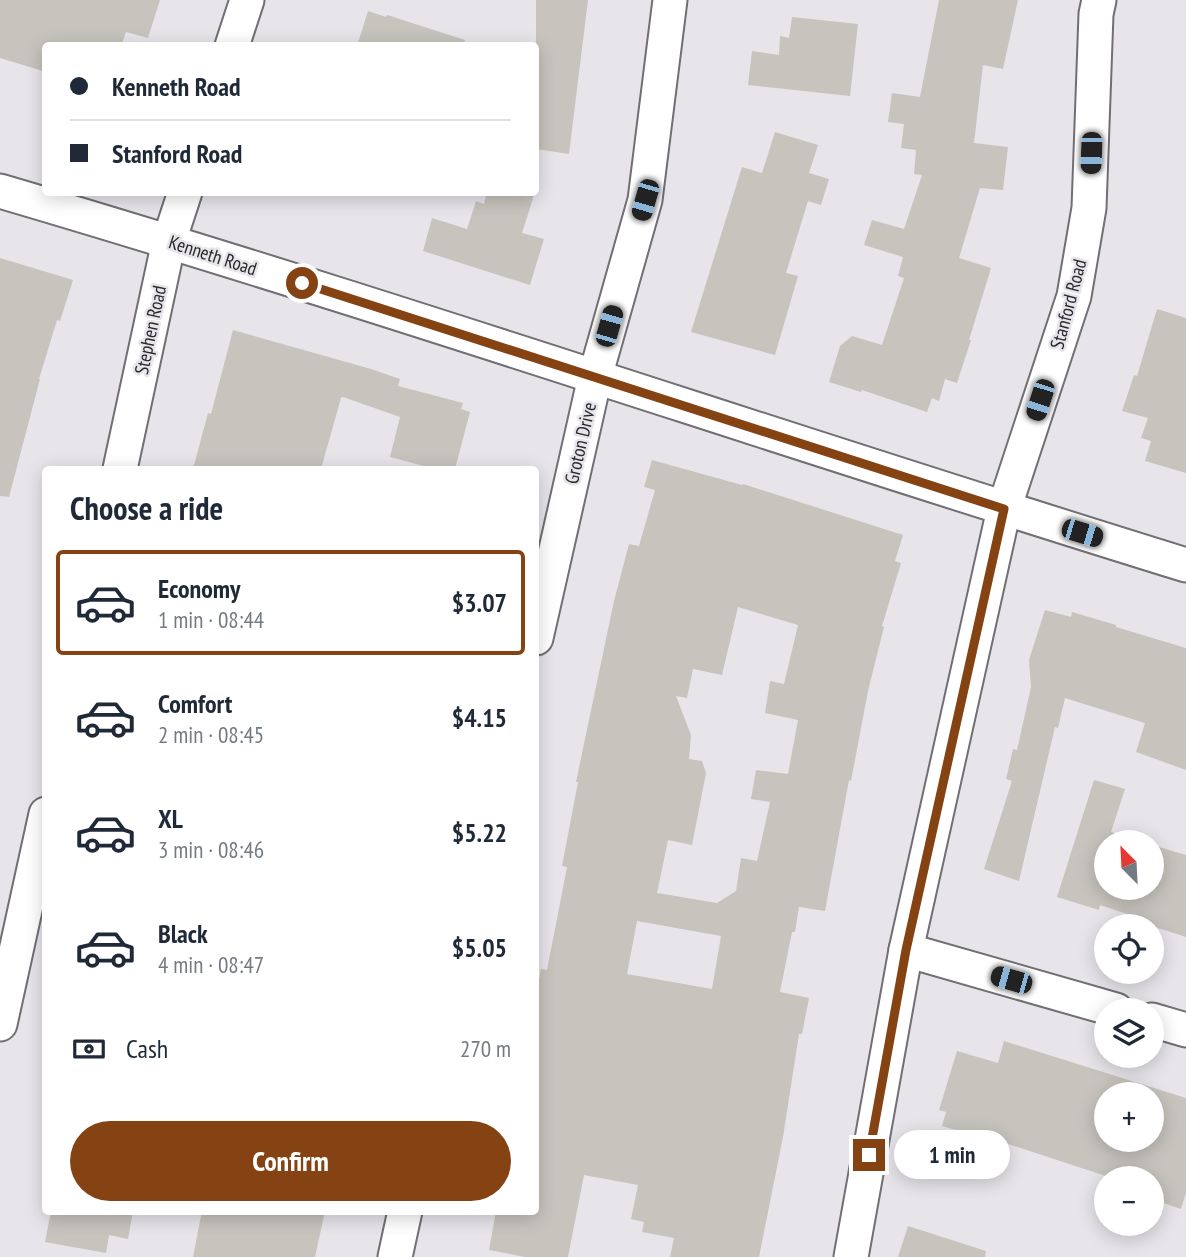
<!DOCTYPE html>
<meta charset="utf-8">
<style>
:root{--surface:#fff;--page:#f6f6f7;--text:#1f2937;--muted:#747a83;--line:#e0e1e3;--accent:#854212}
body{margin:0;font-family:"PT Sans Narrow",sans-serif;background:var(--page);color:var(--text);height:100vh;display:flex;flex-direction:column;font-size:26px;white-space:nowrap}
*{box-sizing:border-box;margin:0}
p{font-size:23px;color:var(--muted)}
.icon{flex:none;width:38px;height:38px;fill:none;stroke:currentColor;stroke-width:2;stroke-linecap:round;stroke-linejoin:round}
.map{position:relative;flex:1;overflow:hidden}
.details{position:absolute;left:42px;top:466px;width:497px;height:749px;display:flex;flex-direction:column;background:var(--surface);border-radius:7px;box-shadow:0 4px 18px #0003}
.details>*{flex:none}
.top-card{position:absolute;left:42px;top:42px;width:497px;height:154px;border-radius:7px;box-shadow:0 4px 18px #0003;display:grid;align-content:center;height:154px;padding:0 28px;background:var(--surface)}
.needle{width:46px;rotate:336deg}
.controls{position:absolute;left:1094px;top:830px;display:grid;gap:14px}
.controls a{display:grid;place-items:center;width:70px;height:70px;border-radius:50%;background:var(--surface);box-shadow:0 4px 18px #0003;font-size:35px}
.end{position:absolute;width:32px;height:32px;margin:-16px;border:9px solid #854212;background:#fff;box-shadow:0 0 0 4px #fff}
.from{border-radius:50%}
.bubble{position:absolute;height:49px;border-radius:24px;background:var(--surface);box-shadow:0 4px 18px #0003;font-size:23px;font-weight:800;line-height:49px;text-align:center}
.car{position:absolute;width:21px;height:42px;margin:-21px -10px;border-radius:9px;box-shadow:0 0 5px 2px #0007;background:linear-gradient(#222 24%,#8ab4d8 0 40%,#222 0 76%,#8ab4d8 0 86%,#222 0)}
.top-card b{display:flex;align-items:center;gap:24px;height:66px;font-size:26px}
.top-card b+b{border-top:2px solid var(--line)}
.top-card i{width:18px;height:18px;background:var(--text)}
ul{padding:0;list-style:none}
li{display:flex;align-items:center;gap:21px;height:105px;margin:0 14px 10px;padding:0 14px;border:4px solid transparent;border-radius:7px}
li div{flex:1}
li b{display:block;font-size:26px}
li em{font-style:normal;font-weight:800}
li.selected{border-color:var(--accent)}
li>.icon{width:63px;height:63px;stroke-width:1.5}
h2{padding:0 28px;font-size:32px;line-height:84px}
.pay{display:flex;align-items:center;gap:18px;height:77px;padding:0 28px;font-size:26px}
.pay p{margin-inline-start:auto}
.primary-button{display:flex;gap:14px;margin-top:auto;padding:14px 28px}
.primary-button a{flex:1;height:80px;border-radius:42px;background:var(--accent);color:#fff;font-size:28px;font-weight:800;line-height:80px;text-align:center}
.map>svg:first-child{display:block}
.building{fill:#c7c3bd;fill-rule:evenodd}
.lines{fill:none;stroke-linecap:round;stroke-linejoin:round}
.minor-casing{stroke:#716f74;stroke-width:37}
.minor{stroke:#fff;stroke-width:33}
.route{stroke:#854212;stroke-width:9}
.labels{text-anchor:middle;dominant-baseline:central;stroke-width:5;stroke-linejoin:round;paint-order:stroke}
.street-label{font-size:19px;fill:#29282b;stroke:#e7e5ea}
</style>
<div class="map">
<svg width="1186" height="1257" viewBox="0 0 1186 1257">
<rect width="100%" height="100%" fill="#e7e5ea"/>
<g class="building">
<path d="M0 0H160L148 38 126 32 121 46H46V72L0 58Z"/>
<path d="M536 0H588L569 154 536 149Z"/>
<path d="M939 0H1018L1003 69 983 65 974 143 1008 147 1003 190 980 188 959 258 991 268 969 340H971L957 383 945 379 939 401 932 398 927 412 862 390 861 392 829 382 840 346 852 336 882 345 904 278 898 276 903 257 864 245 872 220 904 229 922 175 914 174 916 150 901 148 904 124 888 122 892 93 920 97Z"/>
<path d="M368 11 386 17 387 15 465 40 464 46H357Z"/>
<path d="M792 17 858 24 850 96 748 85 752 51 779 55 780 36 789 38Z"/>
<path d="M775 132 818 145 809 173 829 179 821 205 808 201 786 273 798 276 775 355 691 332 742 167 762 173Z"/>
<path d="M487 192H535L522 233 544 239 530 285 423 251 432 218 467 229 476 201 484 204Z"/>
<path d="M0 258 73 280 60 321 57 320 39 379H40L9 497 0 496Z"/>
<path d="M1157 309 1186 318V473L1145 461 1151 441 1141 438 1148 418 1122 411 1134 375 1137 376Z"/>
<path d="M233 330 371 369 400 379 398 386 463 403 461 409 470 412 455 469H435L390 457 400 417 343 397 341 398 321 469H193L208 413 211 414Z"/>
<path d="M652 460 742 485 743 484 903 535 895 561 901 563 882 626 884 627 868 691 851 781 849 780 825 911 799 907 795 932H792L780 992 809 998 802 1034H799L783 1137 759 1257H670L674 1238 642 1232 644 1222 631 1219 638 1185 584 1175 568 1257H525L489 1250 496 1211H536V998L541 969 547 970 567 867 562 866 578 782H576L614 601 629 544 639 546 655 490 644 487ZM738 607 798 625 784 684 770 681 765 713 798 720 788 774 756 770 751 799 770 802 757 861 741 858 736 891 717 903 657 893 668 840 692 845 706 773 702 761 689 759 691 735 676 696 687 698 693 669 722 675ZM637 921 721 936 712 989 627 974Z"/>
<path d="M1045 610 1071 617 1072 612 1116 625V627L1186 648V770L1136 752 1145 723 1065 698 1058 728 1055 727 1019 881 984 869 1012 781 1006 779 1013 749 1017 750 1031 687 1029 660Z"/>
<path d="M1094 780 1125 789 1111 832 1142 842H1106V887H1152V845L1186 855V937L1152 926V922L1100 905 1099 910 1057 897Z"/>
<path d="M1004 1041 1186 1098V1193L1181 1209 1152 1199V1178H1112L990 1138V1140L942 1126 946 1112 939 1110 957 1051 998 1063ZM1106 1094H1152V1139H1106Z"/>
<path d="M51 1211H133L128 1239 109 1235 106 1253 45 1242Z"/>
<path d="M202 1211H325L315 1257H193Z"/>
<path d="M908 1226 986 1251 985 1257H898Z"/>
</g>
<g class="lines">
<defs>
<g id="minor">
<path d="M232 46 247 0"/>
<path d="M0 191C398 308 790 443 1186 565"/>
<path d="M120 469 169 241 185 192"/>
<path d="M536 638 595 377 645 200 670 0"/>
<path d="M906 950 1116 1010"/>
<path d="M1152 1020 1186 1030"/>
<path d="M0 1024 46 814"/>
<path d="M395 1257 405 1211"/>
<path d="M851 1257 906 950 1004 509 1074 296 1089 208 1096 14 1099 0"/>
</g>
</defs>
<use href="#minor" class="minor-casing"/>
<use href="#minor" class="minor"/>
</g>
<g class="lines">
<path class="route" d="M302 283 1004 509 906 950 869 1155"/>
</g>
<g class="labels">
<g class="street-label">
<text transform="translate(213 255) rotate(18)">Kenneth Road</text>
<text transform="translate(1068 304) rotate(-75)">Stanford Road</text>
<text transform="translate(150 330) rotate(-78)">Stephen Road</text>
<text transform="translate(580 443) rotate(-77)">Groton Drive</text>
</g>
</g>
</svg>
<div class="controls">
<a><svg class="needle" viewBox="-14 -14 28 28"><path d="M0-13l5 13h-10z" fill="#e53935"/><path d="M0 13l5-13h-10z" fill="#747a83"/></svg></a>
<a><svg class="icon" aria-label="locate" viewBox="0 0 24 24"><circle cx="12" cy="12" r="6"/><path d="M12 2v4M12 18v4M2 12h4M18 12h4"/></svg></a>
<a><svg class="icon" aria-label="layers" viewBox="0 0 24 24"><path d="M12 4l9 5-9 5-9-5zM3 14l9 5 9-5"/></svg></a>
<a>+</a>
<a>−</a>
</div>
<i class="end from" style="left:302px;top:283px"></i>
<i class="end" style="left:869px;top:1155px"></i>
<div class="bubble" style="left:894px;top:1130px;width:116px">1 min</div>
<i class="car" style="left:1091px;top:153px;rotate:182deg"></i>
<i class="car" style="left:645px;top:200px;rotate:196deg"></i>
<i class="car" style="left:609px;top:326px;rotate:16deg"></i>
<i class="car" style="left:1040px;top:400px;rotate:198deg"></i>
<i class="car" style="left:1082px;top:533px;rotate:107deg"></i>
<i class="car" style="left:1011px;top:980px;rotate:286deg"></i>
<div class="top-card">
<b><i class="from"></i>Kenneth Road</b>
<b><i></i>Stanford Road</b>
</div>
<section class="details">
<h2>Choose a ride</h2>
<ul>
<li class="selected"><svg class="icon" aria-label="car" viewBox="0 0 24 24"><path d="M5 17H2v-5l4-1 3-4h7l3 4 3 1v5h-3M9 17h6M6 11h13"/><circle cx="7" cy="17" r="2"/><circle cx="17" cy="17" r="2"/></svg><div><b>Economy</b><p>1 min · 08:44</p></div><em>$3.07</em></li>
<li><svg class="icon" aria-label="car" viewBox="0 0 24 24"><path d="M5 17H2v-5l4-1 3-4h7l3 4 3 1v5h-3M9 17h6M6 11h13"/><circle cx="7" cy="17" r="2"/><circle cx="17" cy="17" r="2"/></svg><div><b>Comfort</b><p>2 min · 08:45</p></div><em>$4.15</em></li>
<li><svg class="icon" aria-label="car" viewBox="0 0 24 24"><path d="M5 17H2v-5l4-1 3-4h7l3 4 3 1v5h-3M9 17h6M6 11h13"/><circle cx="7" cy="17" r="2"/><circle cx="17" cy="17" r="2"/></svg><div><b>XL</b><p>3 min · 08:46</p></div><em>$5.22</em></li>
<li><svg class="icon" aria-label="car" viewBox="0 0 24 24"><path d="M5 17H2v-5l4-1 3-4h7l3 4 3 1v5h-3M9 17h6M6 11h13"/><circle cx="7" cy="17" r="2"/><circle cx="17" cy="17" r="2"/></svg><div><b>Black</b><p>4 min · 08:47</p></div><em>$5.05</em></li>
</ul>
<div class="pay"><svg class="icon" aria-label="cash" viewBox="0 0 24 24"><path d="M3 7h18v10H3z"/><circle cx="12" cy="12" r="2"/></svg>Cash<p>270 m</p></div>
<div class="primary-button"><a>Confirm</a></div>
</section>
</div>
